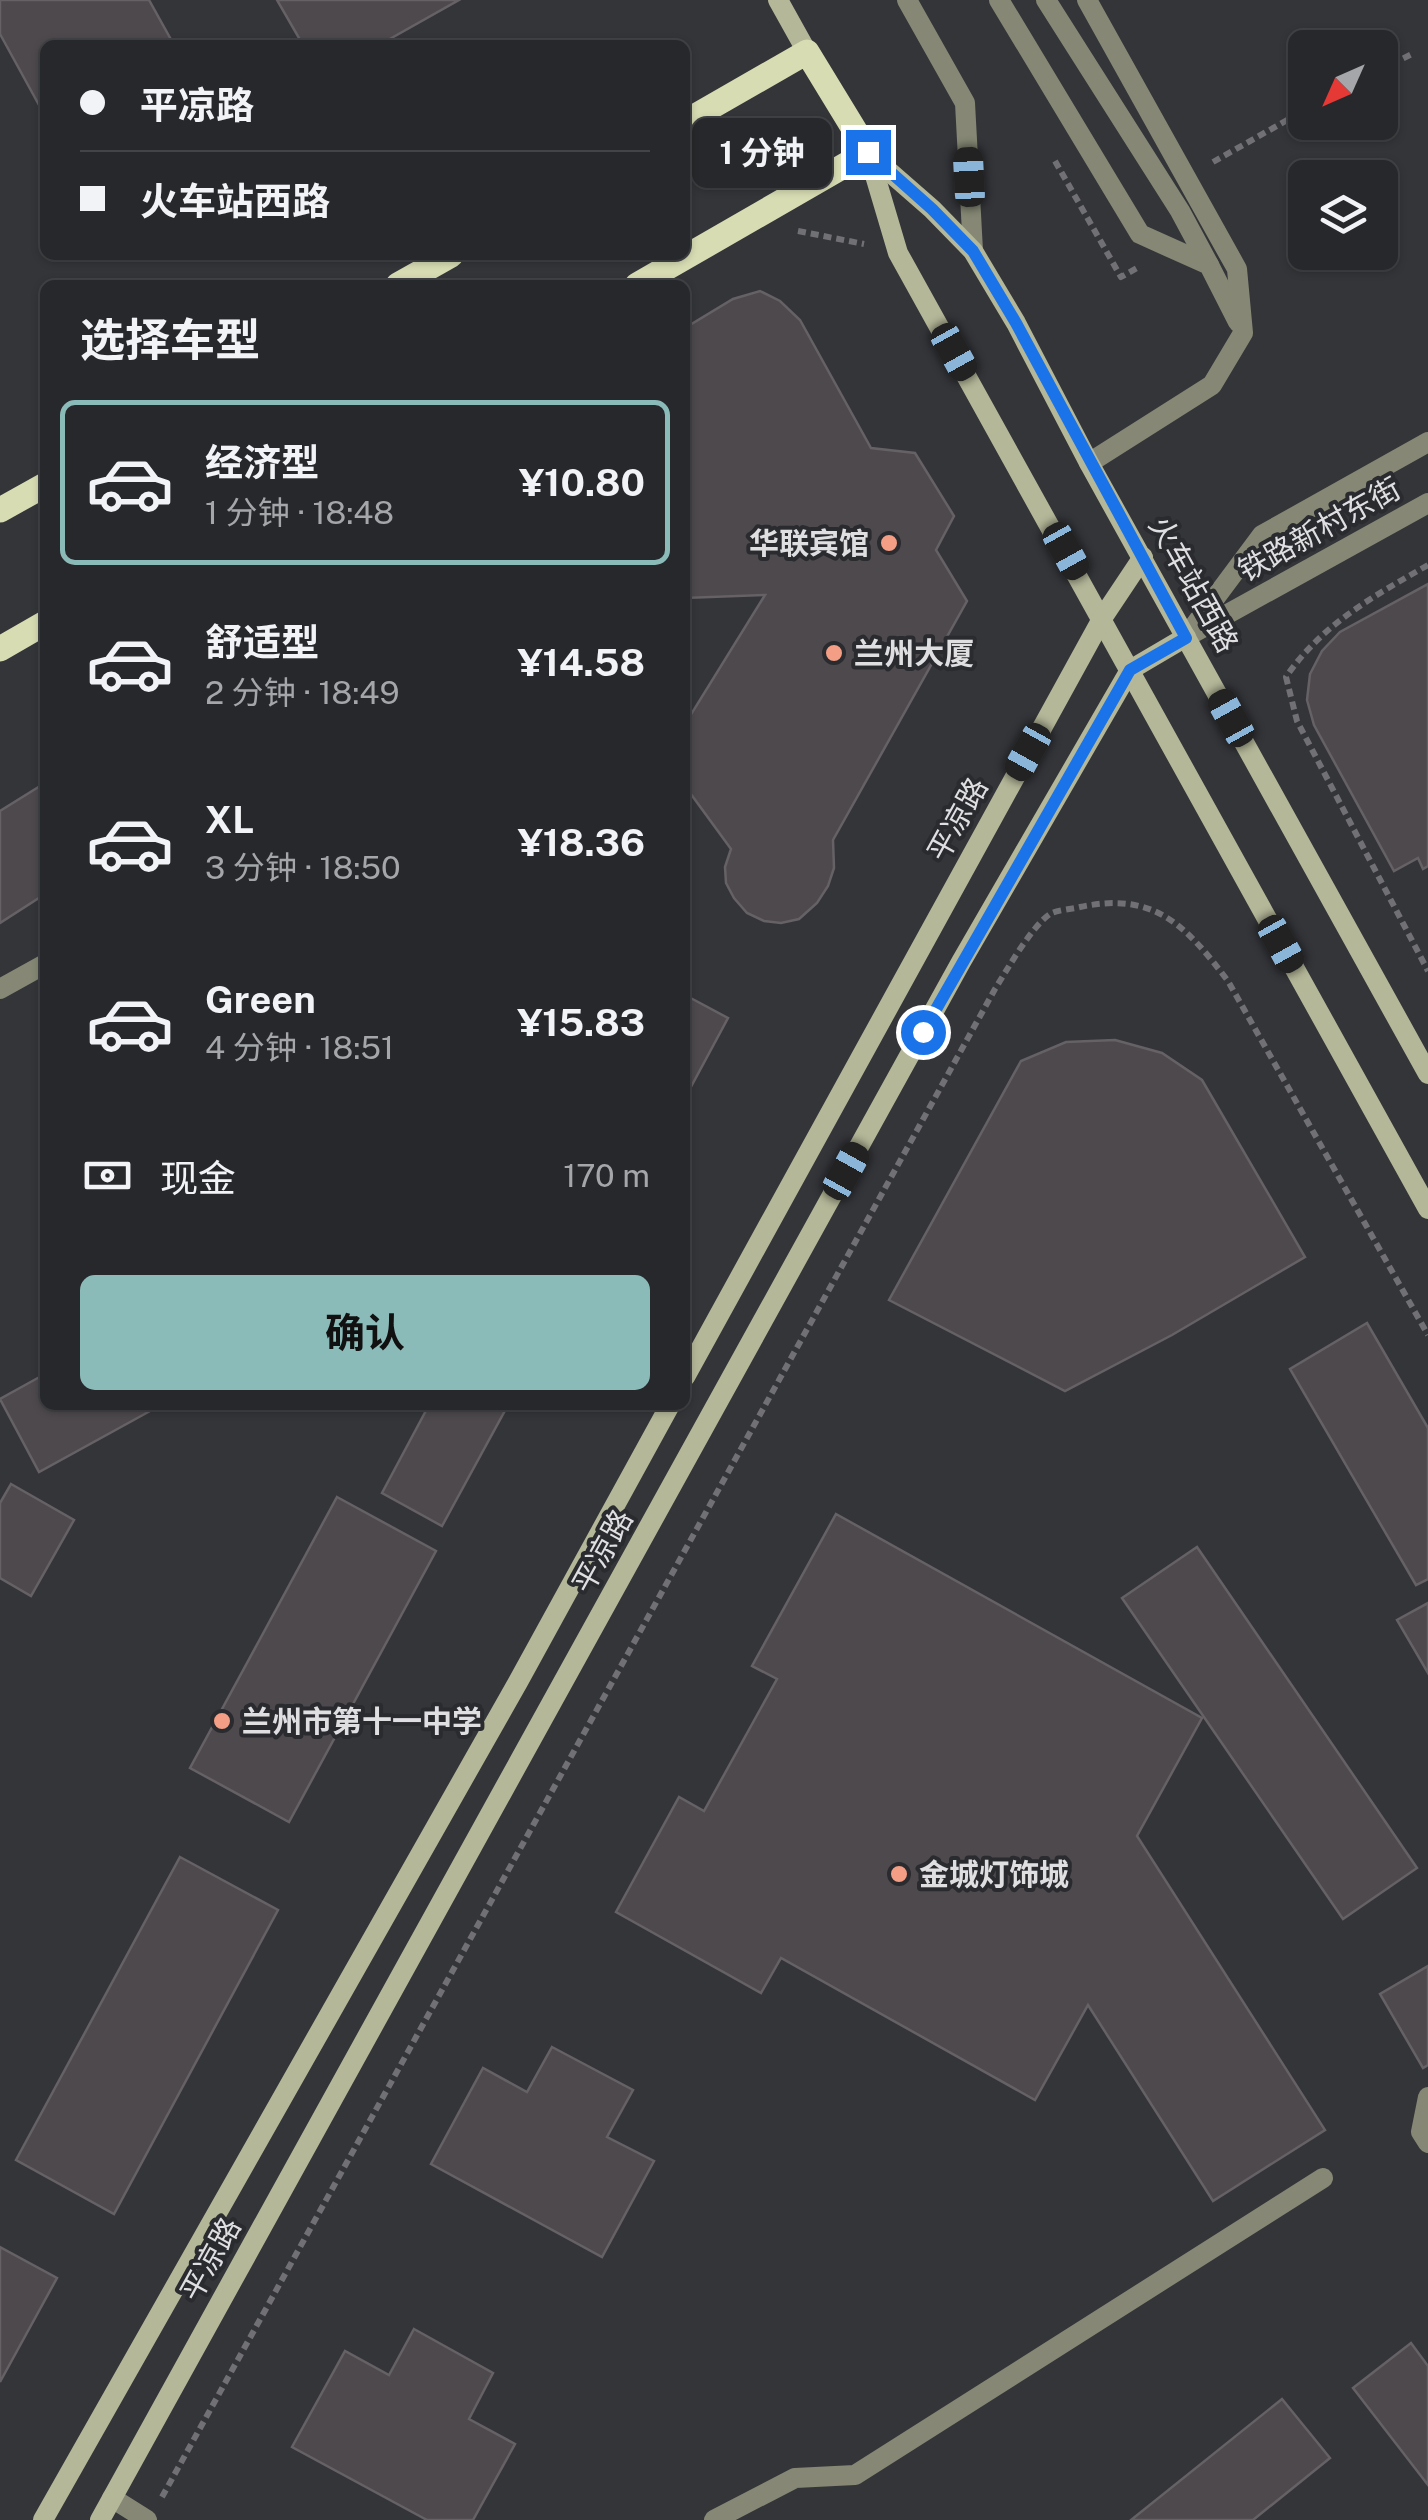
<!DOCTYPE html>
<html lang="zh">
<meta charset="utf-8">
<style>
:root{--surface:#27282b;--page:#2f3033;--text:#f1f3f6;--muted:#a4a6a9;--line:#434447;--accent:#8bbbb9}
body{margin:0;font-family:"Public Sans","Noto Sans SC",sans-serif;background:var(--page);color:var(--text);height:100vh;display:flex;flex-direction:column;font-size:38px;white-space:nowrap}
*{box-sizing:border-box;margin:0}
p{font-size:32px;color:var(--muted)}
.icon{flex:none;width:55px;height:55px;fill:none;stroke:currentColor;stroke-width:2;stroke-linecap:round;stroke-linejoin:round}
.map{position:relative;flex:1;overflow:hidden}
.details{position:absolute;left:40px;top:280px;width:650px;height:1130px;display:flex;flex-direction:column;background:var(--surface);border-radius:15px;box-shadow:0 2px 8px #0004,0 0 0 2px var(--line)}
.details>*{flex:none}
.hud{position:absolute;left:40px;top:40px;width:650px;height:220px;border-radius:15px;box-shadow:0 2px 8px #0004,0 0 0 2px var(--line);display:grid;align-content:center;height:220px;padding:0 40px;background:var(--surface)}
.needle{width:65px;rotate:225deg}
.fabs{position:absolute;left:1288px;top:30px;display:grid;gap:20px}
.fabs a{display:grid;place-items:center;width:110px;height:110px;border-radius:15px;background:var(--surface);box-shadow:0 2px 8px #0004,0 0 0 2px var(--line);font-size:50px}
.end{position:absolute;width:45px;height:45px;margin:-22px;border:12px solid #1a73e8;background:#fff;box-shadow:0 0 0 5px #fff}
.from{border-radius:50%}
.bubble{position:absolute;height:70px;border-radius:15px;background:var(--surface);box-shadow:0 2px 8px #0004,0 0 0 2px var(--line);font-size:32px;font-weight:700;line-height:70px;text-align:center}
.car{position:absolute;width:30px;height:60px;margin:-30px -15px;border-radius:12px;box-shadow:0 0 8px 2px #0007;background:linear-gradient(#222 24%,#8ab4d8 0 40%,#222 0 76%,#8ab4d8 0 86%,#222 0)}
.hud b{display:flex;align-items:center;gap:35px;height:95px;font-size:38px}
.hud b+b{border-top:2px solid var(--line)}
.hud i{width:25px;height:25px;background:var(--text)}
ul{padding:0;list-style:none}
li{display:flex;align-items:center;gap:30px;height:165px;margin:0 20px 15px;padding:0 20px;border:5px solid transparent;border-radius:15px}
li div{flex:1}
li b{display:block;font-size:38px}
li em{font-style:normal;font-weight:700}
li.active{border-color:var(--accent)}
li>.icon{width:90px;height:90px;stroke-width:1.5}
h2{padding:0 40px;font-size:45px;line-height:120px}
.pay{display:flex;align-items:center;gap:25px;height:110px;padding:0 40px;font-size:38px}
.pay p{margin-inline-start:auto}
.primary-button{display:flex;gap:20px;margin-top:auto;padding:20px 40px}
.primary-button a{flex:1;height:115px;border-radius:15px;background:var(--accent);color:#111;font-size:40px;font-weight:700;line-height:115px;text-align:center}
.map>svg:first-child{display:block}
.building{fill:#4d494d;stroke:#656165;stroke-width:2.5}
.lines{fill:none;stroke-linecap:round;stroke-linejoin:round}
.path{stroke:#717175;stroke-width:6;stroke-dasharray:8 5;stroke-linecap:butt}
.lane{stroke:#868875;stroke-width:20}
.street{stroke:#868875;stroke-width:20}
.secondary{stroke:#b4b798;stroke-width:20}
.primary{stroke:#d7dcb3;stroke-width:25}
.route{stroke:#1a73e8;stroke-width:12}
.poi-dot{fill:#f49e86;stroke:#2a2b2f;stroke-width:4}
.labels{text-anchor:middle;dominant-baseline:central;stroke-width:8;stroke-linejoin:round;paint-order:stroke}
.street-label{font-size:30px;fill:#dfdfe2;stroke:#2a2b2f}
.poi-label{font-size:30px;font-weight:bold;fill:#dfdfe2;stroke:#2a2b2f;text-anchor:start}
</style>
<div class="map">
<svg width="1428" height="2520" viewBox="0 0 1428 2520">
<rect width="100%" height="100%" fill="#343539"/>
<g class="building">
<path d="M0 0H149L174 45H45V116L0 34Z"/>
<path d="M277 0H459L379 45H303Z"/>
<path d="M760 291 780 301 800 320 871 448 915 453 954 516 936 550 967 601 833 840 834 868 828 886 817 903 799 919 781 923 764 921 747 913 734 898 726 883 725 867 731 849 685 786V724L765 595 685 598V328L733 299Z"/>
<path d="M1428 584V866L1423 869 1418 858 1394 871 1314 725 1307 700 1310 674 1322 651 1340 632Z"/>
<path d="M45 783V894L0 923V811Z"/>
<path d="M685 995 728 1018 685 1098Z"/>
<path d="M1115 1040 1162 1053 1202 1080 1305 1257 1172 1335 1065 1391 889 1300 1021 1061 1066 1042Z"/>
<path d="M1367 1323 1428 1428V1579L1416 1585 1290 1369Z"/>
<path d="M45 1374V1405H161L39 1472 0 1399Z"/>
<path d="M429 1405H508L442 1526 382 1493Z"/>
<path d="M11 1484 74 1520 31 1596 0 1578V1503Z"/>
<path d="M337 1497 436 1551 289 1822 190 1768Z"/>
<path d="M836 1514 1202 1718 1137 1836 1325 2130 1213 2201 1088 2005 1035 2100 781 1958 761 1993 616 1912 679 1797 704 1811 777 1679 752 1666Z"/>
<path d="M1197 1547 1417 1868 1343 1919 1122 1598Z"/>
<path d="M1428 1603V1673L1397 1620Z"/>
<path d="M180 1857 278 1910 114 2214 16 2160Z"/>
<path d="M1428 1966V2065L1423 2068 1380 1994Z"/>
<path d="M552 2047 633 2090 607 2137 654 2161 602 2257 431 2164 483 2068 527 2092Z"/>
<path d="M0 2247 57 2278 0 2382Z"/>
<path d="M414 2329 493 2373 469 2419 515 2444 473 2520H427L292 2447 345 2351 389 2375Z"/>
<path d="M1411 2343 1428 2366V2485L1353 2388Z"/>
<path d="M1282 2399 1330 2458 1253 2520H1131Z"/>
</g>
<g class="lines">
<g class="path">
<path d="M1380 70 1412 54"/>
<path d="M1055 161 1121 277 1137 268"/>
<path d="M1213 162 1305 110"/>
<path d="M798 231 864 244"/>
<path d="M1428 565C1374 596 1322 624 1286 677L1297 721 1428 971"/>
<path d="M162 2497 995 989C1007 970 1031 927 1050 914 1057 910 1072 909 1080 907 1155 891 1186 926 1228 981L1428 1335"/>
</g>
<g class="lane">
<path d="M907 0 965 103 973 251"/>
<path d="M999 0 1140 234 1209 265 1238 322"/>
<path d="M1046 0 1180 211 1209 265"/>
<path d="M1087 0 1237 269 1243 333 1212 385 1089 463"/>
<path d="M1186 637 1262 535 1428 442"/>
<path d="M0 989 45 964"/>
<path d="M1428 2097 1421 2132 1428 2143"/>
<path d="M112 2498 147 2520"/>
<path d="M714 2520 795 2478 855 2475 1323 2178"/>
</g>
<path class="street" d="M1186 637 1428 503"/>
<g class="secondary">
<path d="M778 0 807 52"/>
<path d="M868 152 898 253 1428 1209"/>
<path d="M869 154 932 209 973 251 1016 323 1089 463 1428 1074"/>
<path d="M685 1377 1103 617 1143 557"/>
<path d="M43 2520 518 1682 670 1405"/>
<path d="M100 2520 961 962 1130 670 1186 637"/>
</g>
<g class="primary">
<path d="M398 285 451 255"/>
<path d="M637 285 868 152 807 52 685 122"/>
<path d="M0 510 45 485"/>
<path d="M0 649 45 623"/>
</g>
</g>
<g class="lines">
<path class="route" d="M868 152 932 209 973 251 1016 323 1186 638 1130 670 923 1032"/>
</g>
<g class="poi-dot">
<circle cx="889" cy="543" r="10"/>
<circle cx="834" cy="653" r="10"/>
<circle cx="222" cy="1721" r="10"/>
<circle cx="899" cy="1874" r="10"/>
</g>
<g class="labels">
<g class="street-label">
<text transform="translate(1319 529) rotate(-29)">铁路新村东街</text>
<text transform="translate(1194 584) rotate(61)">火车站西路</text>
<text transform="translate(957 819) rotate(-61)">平凉路</text>
<text transform="translate(602 1551) rotate(-61)">平凉路</text>
<text transform="translate(210 2259) rotate(-61)">平凉路</text>
</g>
<g class="poi-label">
<text x="869" y="543" text-anchor="end">华联宾馆</text>
<text x="854" y="653">兰州大厦</text>
<text x="242" y="1721">兰州市第十一中学</text>
<text x="919" y="1874">金城灯饰城</text>
</g>
</g>
</svg>
<div class="fabs">
<a><svg class="needle" viewBox="-14 -14 28 28"><path d="M0-13l5 13h-10z" fill="#e53935"/><path d="M0 13l5-13h-10z" fill="#a4a6a9"/></svg></a>
<a><svg class="icon" aria-label="layers" viewBox="0 0 24 24"><path d="M12 4l9 5-9 5-9-5zM3 14l9 5 9-5"/></svg></a>
</div>
<i class="end from" style="left:923px;top:1032px"></i>
<i class="end" style="left:868px;top:152px"></i>
<div class="bubble" style="left:692px;top:118px;width:140px">1 分钟</div>
<i class="car" style="left:969px;top:177px;rotate:357deg"></i>
<i class="car" style="left:954px;top:352px;rotate:151deg"></i>
<i class="car" style="left:1066px;top:551px;rotate:151deg"></i>
<i class="car" style="left:1231px;top:718px;rotate:331deg"></i>
<i class="car" style="left:1028px;top:752px;rotate:209deg"></i>
<i class="car" style="left:1281px;top:944px;rotate:151deg"></i>
<i class="car" style="left:846px;top:1171px;rotate:29deg"></i>
<div class="hud">
<b><i class="from"></i>平凉路</b>
<b><i></i>火车站西路</b>
</div>
<section class="details">
<h2>选择车型</h2>
<ul>
<li class="active"><svg class="icon" aria-label="car" viewBox="0 0 24 24"><path d="M5 17H2v-5l4-1 3-4h7l3 4 3 1v5h-3M9 17h6M6 11h13"/><circle cx="7" cy="17" r="2"/><circle cx="17" cy="17" r="2"/></svg><div><b>经济型</b><p>1 分钟 · 18:48</p></div><em>¥10.80</em></li>
<li><svg class="icon" aria-label="car" viewBox="0 0 24 24"><path d="M5 17H2v-5l4-1 3-4h7l3 4 3 1v5h-3M9 17h6M6 11h13"/><circle cx="7" cy="17" r="2"/><circle cx="17" cy="17" r="2"/></svg><div><b>舒适型</b><p>2 分钟 · 18:49</p></div><em>¥14.58</em></li>
<li><svg class="icon" aria-label="car" viewBox="0 0 24 24"><path d="M5 17H2v-5l4-1 3-4h7l3 4 3 1v5h-3M9 17h6M6 11h13"/><circle cx="7" cy="17" r="2"/><circle cx="17" cy="17" r="2"/></svg><div><b>XL</b><p>3 分钟 · 18:50</p></div><em>¥18.36</em></li>
<li><svg class="icon" aria-label="car" viewBox="0 0 24 24"><path d="M5 17H2v-5l4-1 3-4h7l3 4 3 1v5h-3M9 17h6M6 11h13"/><circle cx="7" cy="17" r="2"/><circle cx="17" cy="17" r="2"/></svg><div><b>Green</b><p>4 分钟 · 18:51</p></div><em>¥15.83</em></li>
</ul>
<div class="pay"><svg class="icon" aria-label="cash" viewBox="0 0 24 24"><path d="M3 7h18v10H3z"/><circle cx="12" cy="12" r="2"/></svg>现金<p>170 m</p></div>
<div class="primary-button"><a>确认</a></div>
</section>
</div>
